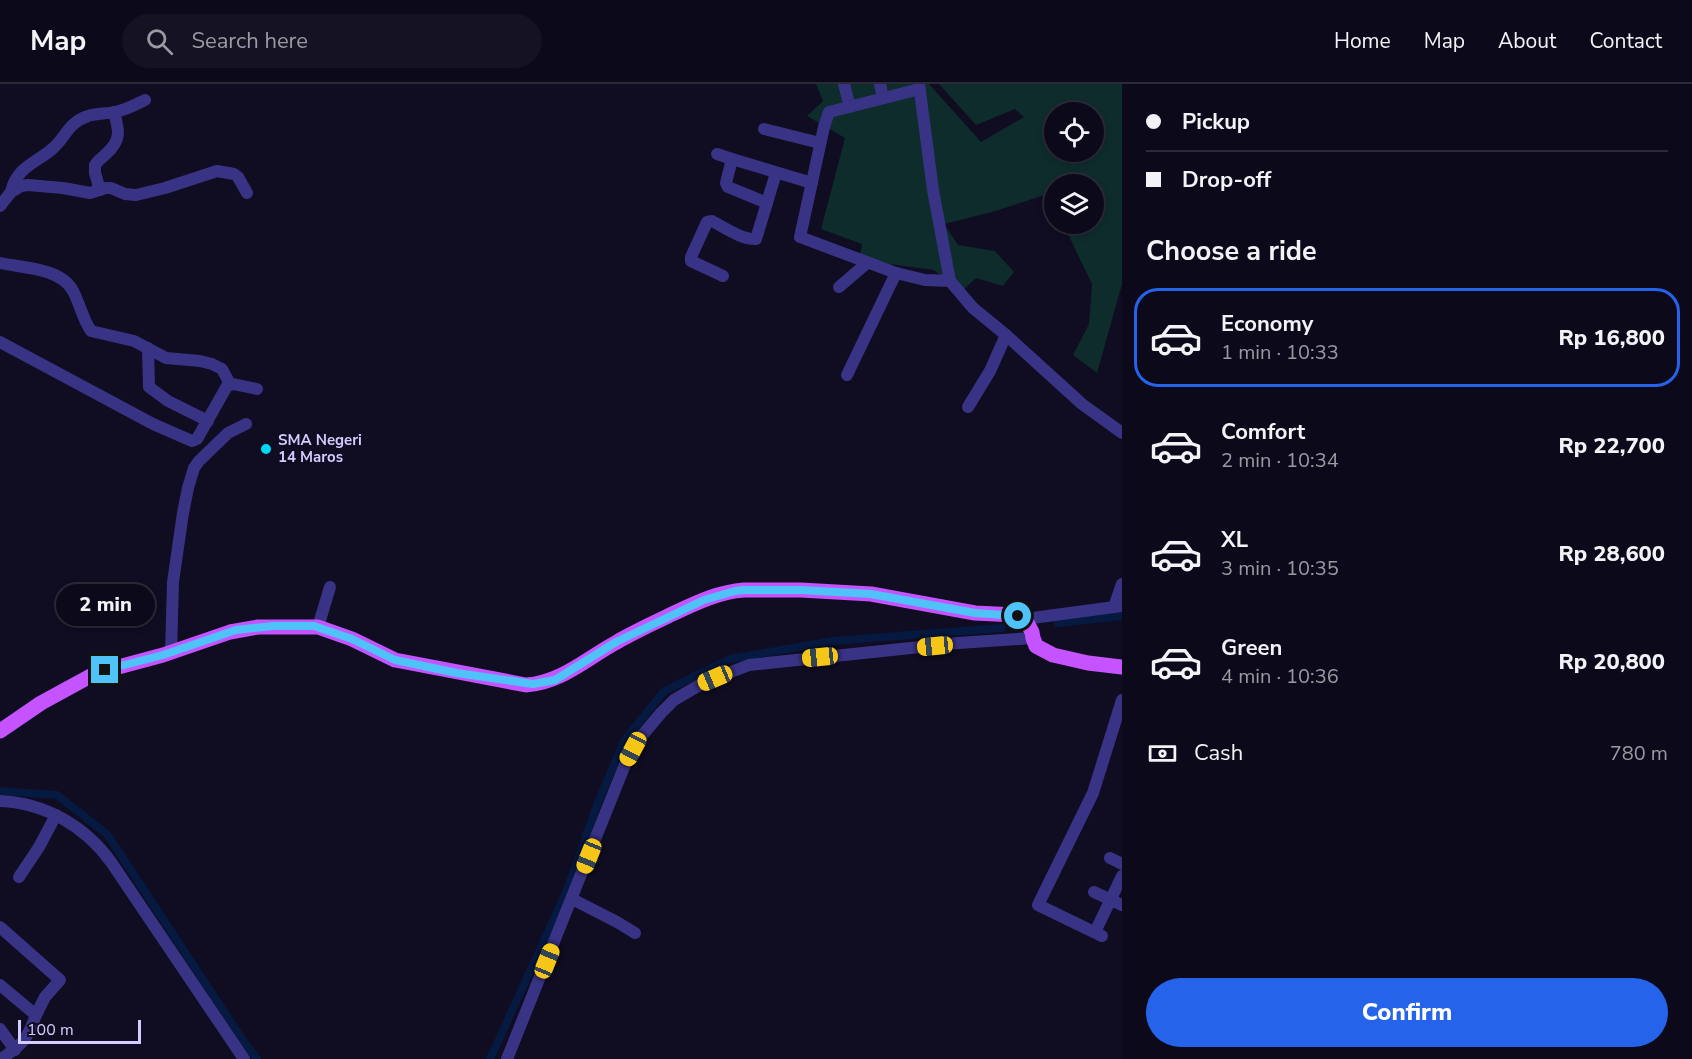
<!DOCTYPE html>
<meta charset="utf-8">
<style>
:root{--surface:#0c091a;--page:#151223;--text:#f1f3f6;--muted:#9a9aa2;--line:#2c2a39;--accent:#2563eb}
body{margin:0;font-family:"Nunito Sans",sans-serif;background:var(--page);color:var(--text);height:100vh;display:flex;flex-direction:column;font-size:22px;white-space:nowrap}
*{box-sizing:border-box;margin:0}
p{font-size:20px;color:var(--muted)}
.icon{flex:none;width:33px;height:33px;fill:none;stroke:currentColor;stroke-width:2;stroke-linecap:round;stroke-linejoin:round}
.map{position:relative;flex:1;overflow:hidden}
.sheet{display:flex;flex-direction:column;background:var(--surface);width:570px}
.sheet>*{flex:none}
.hud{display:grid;align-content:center;height:132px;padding:0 24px;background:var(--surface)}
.controls{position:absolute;left:1044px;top:18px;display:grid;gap:12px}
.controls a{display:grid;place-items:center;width:60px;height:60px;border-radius:50%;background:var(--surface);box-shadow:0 3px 9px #0003,0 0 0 2px var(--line);font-size:30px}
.scale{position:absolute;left:18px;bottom:15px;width:123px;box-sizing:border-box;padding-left:6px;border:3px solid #d4ccff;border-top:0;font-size:16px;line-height:21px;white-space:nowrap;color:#d4ccff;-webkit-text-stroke:4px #100c22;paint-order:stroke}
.end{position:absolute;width:27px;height:27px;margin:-14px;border:8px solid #4fc3f7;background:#111;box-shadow:0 0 0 3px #111}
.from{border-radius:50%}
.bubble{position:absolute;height:42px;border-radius:21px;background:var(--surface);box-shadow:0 3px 9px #0003,0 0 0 2px var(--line);font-size:20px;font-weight:800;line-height:42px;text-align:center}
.car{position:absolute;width:18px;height:36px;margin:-18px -9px;border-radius:8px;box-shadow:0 0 4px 2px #0007;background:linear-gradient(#f5c518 24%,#345 0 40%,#f5c518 0 76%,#345 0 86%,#f5c518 0)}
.hud b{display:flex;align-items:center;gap:21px;height:57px;font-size:22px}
.hud b+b{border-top:2px solid var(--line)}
.hud i{width:15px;height:15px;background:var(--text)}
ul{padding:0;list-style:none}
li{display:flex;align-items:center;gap:18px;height:99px;margin:0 12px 9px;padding:0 12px;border:3px solid transparent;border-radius:24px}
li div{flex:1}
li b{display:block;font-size:22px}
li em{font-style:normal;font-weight:800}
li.active{border-color:var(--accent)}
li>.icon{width:54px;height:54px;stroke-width:1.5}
h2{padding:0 24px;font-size:27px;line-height:72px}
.pay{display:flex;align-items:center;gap:15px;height:66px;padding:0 24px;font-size:22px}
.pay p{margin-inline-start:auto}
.action{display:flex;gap:12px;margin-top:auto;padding:12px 24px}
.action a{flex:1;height:69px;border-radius:36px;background:var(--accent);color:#fff;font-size:24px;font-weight:800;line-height:69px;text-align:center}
header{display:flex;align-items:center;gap:36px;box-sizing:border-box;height:84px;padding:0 30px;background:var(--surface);border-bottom:2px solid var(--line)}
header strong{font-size:28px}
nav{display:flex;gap:33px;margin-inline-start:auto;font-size:21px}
.search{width:420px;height:54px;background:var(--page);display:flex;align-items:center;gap:15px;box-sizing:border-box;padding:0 21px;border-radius:33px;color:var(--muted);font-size:22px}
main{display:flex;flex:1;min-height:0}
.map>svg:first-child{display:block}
.green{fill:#0e2c2c;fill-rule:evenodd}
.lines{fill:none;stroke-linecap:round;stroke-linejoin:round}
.canal{stroke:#061941;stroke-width:8}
.minor{stroke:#393385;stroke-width:12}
.major{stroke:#c553ff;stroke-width:15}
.route{stroke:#4fc3f7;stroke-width:8}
.poi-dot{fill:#00d6f7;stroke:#100c22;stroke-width:2}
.labels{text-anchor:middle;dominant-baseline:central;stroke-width:4.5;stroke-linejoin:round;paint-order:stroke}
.poi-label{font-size:15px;font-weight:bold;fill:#d4ccff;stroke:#100c22;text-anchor:start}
</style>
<header>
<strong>Map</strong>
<div class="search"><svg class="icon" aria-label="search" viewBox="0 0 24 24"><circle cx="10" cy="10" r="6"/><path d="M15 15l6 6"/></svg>Search here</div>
<nav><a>Home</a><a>Map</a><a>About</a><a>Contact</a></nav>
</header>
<main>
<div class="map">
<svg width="1122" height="975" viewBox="0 0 1122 975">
<rect width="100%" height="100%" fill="#100c22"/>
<path class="green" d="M816 0H929L981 58 1024 33 1015 25 976 41 939 0H1122V200L1097 289 1073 271 1089 240 1092 200 1063 140H1094V100H1054V117L1051 109 992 128 944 140 958 161 995 167 1014 188 1003 202 976 194 960 209 934 186 859 176 862 160 821 145 845 54 807 32 823 17ZM1054 28H1094V68H1054Z"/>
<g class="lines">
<g class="canal">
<path d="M1058 539 1122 532"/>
<path d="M0 707 57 711 107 750 244 958 257 975"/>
<path d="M490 975 567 806 597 721 624 657 664 607 730 575 833 557 1002 544"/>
</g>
<g class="minor">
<path d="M844 0 850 23"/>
<path d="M880 0 883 14"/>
<path d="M919 0 933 106 950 197 973 224 1006 251 1082 320 1122 349"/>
<path d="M920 5 829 28 824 43 800 153 896 189 925 196 950 197"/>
<path d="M764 45 820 59"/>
<path d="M717 70 732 75"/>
<path d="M100 106 95 89V81C98 76 102 74 106 70 122 56 119 46 114 28"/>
<path d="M11 108C16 84 34 80 51 66 66 54 67 39 88 32 96 29 106 30 115 28 126 26 135 21 145 16"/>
<path d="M767 119 728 103 726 99 732 75 812 99"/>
<path d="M0 122 11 108 21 102 28 101 63 104 90 109 106 104H111L125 110 136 111 165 104 217 87 234 90 238 93 247 109"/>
<path d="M0 179C24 184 61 184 73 207 80 220 83 236 91 247L134 257 166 274 200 277 212 280 222 285 230 300"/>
<path d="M723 192 691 177V173L707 138 712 137C724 143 742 156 756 155L776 89"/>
<path d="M839 203 867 179"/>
<path d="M0 258 153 340 192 357 197 355 227 302 233 300 257 305"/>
<path d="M148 264 149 303 168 317 208 337"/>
<path d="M847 291 896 189"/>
<path d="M968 323 990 287 1006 251"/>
<path d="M1114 523 1122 500"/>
<path d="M1025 535 1122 522"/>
<path d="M318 543 330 503"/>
<path d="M171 569 173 498 183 429 188 404 194 384 199 377 228 349 246 340"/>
<path d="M0 717C45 719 85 742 111 778L244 975"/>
<path d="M1110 774 1122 780"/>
<path d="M19 793 39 763 56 731"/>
<path d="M1094 808 1122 821"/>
<path d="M572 815 617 838 635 849"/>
<path d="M0 843 60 896 45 913 36 931 0 901"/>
<path d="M1095 848 1122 792"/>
<path d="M1102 852 1038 821 1093 709 1122 616"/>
<path d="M0 945 15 966"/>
<path d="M1 975C23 960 27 956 36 931"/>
<path d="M507 975 626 678 639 655 661 629 674 616 703 599 749 581 958 559 1033 554"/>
</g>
<path class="major" d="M0 647 41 619 96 589 163 571 230 548 258 543H318L352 555 395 576 526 601C561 599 587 574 617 558 634 548 652 540 670 531 694 520 717 508 744 506H801L871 510 975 529 1016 531 1025 535 1032 548 1033 554 1036 562 1053 571 1088 579 1122 583"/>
</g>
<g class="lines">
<path class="route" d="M105 586 163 571 236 546 273 542H314L352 555 395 576 457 589 533 600 555 596 616 558 704 516 735 507 744 506H801L871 510 975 529 1018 532"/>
</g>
<circle class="poi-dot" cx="266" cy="365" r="6"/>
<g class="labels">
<g class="poi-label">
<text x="278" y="356">SMA Negeri<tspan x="278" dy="17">14 Maros</tspan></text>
</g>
</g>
</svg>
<div class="controls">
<a><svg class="icon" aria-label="locate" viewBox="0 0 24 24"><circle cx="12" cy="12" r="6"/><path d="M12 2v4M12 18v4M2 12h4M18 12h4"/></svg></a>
<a><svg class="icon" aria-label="layers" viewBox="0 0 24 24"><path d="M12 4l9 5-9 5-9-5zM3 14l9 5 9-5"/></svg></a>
</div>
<div class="scale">100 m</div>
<i class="end from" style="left:1018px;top:532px"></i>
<i class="end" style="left:105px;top:586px"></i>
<div class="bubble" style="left:56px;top:500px;width:99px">2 min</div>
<i class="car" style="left:935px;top:562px;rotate:264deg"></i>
<i class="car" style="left:820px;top:573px;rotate:264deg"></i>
<i class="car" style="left:715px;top:594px;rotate:247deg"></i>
<i class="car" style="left:633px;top:665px;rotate:208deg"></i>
<i class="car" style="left:589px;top:772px;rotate:202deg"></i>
<i class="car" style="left:547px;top:877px;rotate:22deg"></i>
</div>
<section class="sheet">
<div class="hud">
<b><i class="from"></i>Pickup</b>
<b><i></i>Drop-off</b>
</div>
<h2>Choose a ride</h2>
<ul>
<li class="active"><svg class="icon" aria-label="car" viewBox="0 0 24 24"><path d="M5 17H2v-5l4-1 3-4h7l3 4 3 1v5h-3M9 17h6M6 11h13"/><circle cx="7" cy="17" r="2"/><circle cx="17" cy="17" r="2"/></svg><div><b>Economy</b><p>1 min · 10:33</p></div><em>Rp 16,800</em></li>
<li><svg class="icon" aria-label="car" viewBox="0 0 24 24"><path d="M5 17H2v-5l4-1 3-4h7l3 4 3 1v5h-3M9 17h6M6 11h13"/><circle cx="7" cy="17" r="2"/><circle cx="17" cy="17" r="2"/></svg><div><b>Comfort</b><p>2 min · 10:34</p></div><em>Rp 22,700</em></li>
<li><svg class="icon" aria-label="car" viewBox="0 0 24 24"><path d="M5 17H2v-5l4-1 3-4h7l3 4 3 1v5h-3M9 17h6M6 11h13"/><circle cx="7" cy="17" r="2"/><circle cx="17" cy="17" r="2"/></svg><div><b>XL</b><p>3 min · 10:35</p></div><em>Rp 28,600</em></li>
<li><svg class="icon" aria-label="car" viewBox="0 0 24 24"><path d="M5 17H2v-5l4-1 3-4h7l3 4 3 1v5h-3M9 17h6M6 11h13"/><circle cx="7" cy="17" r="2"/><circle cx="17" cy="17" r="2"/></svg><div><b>Green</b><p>4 min · 10:36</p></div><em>Rp 20,800</em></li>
</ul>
<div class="pay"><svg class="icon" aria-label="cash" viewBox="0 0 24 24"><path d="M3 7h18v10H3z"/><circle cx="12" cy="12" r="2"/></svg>Cash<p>780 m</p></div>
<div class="action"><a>Confirm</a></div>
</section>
</main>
